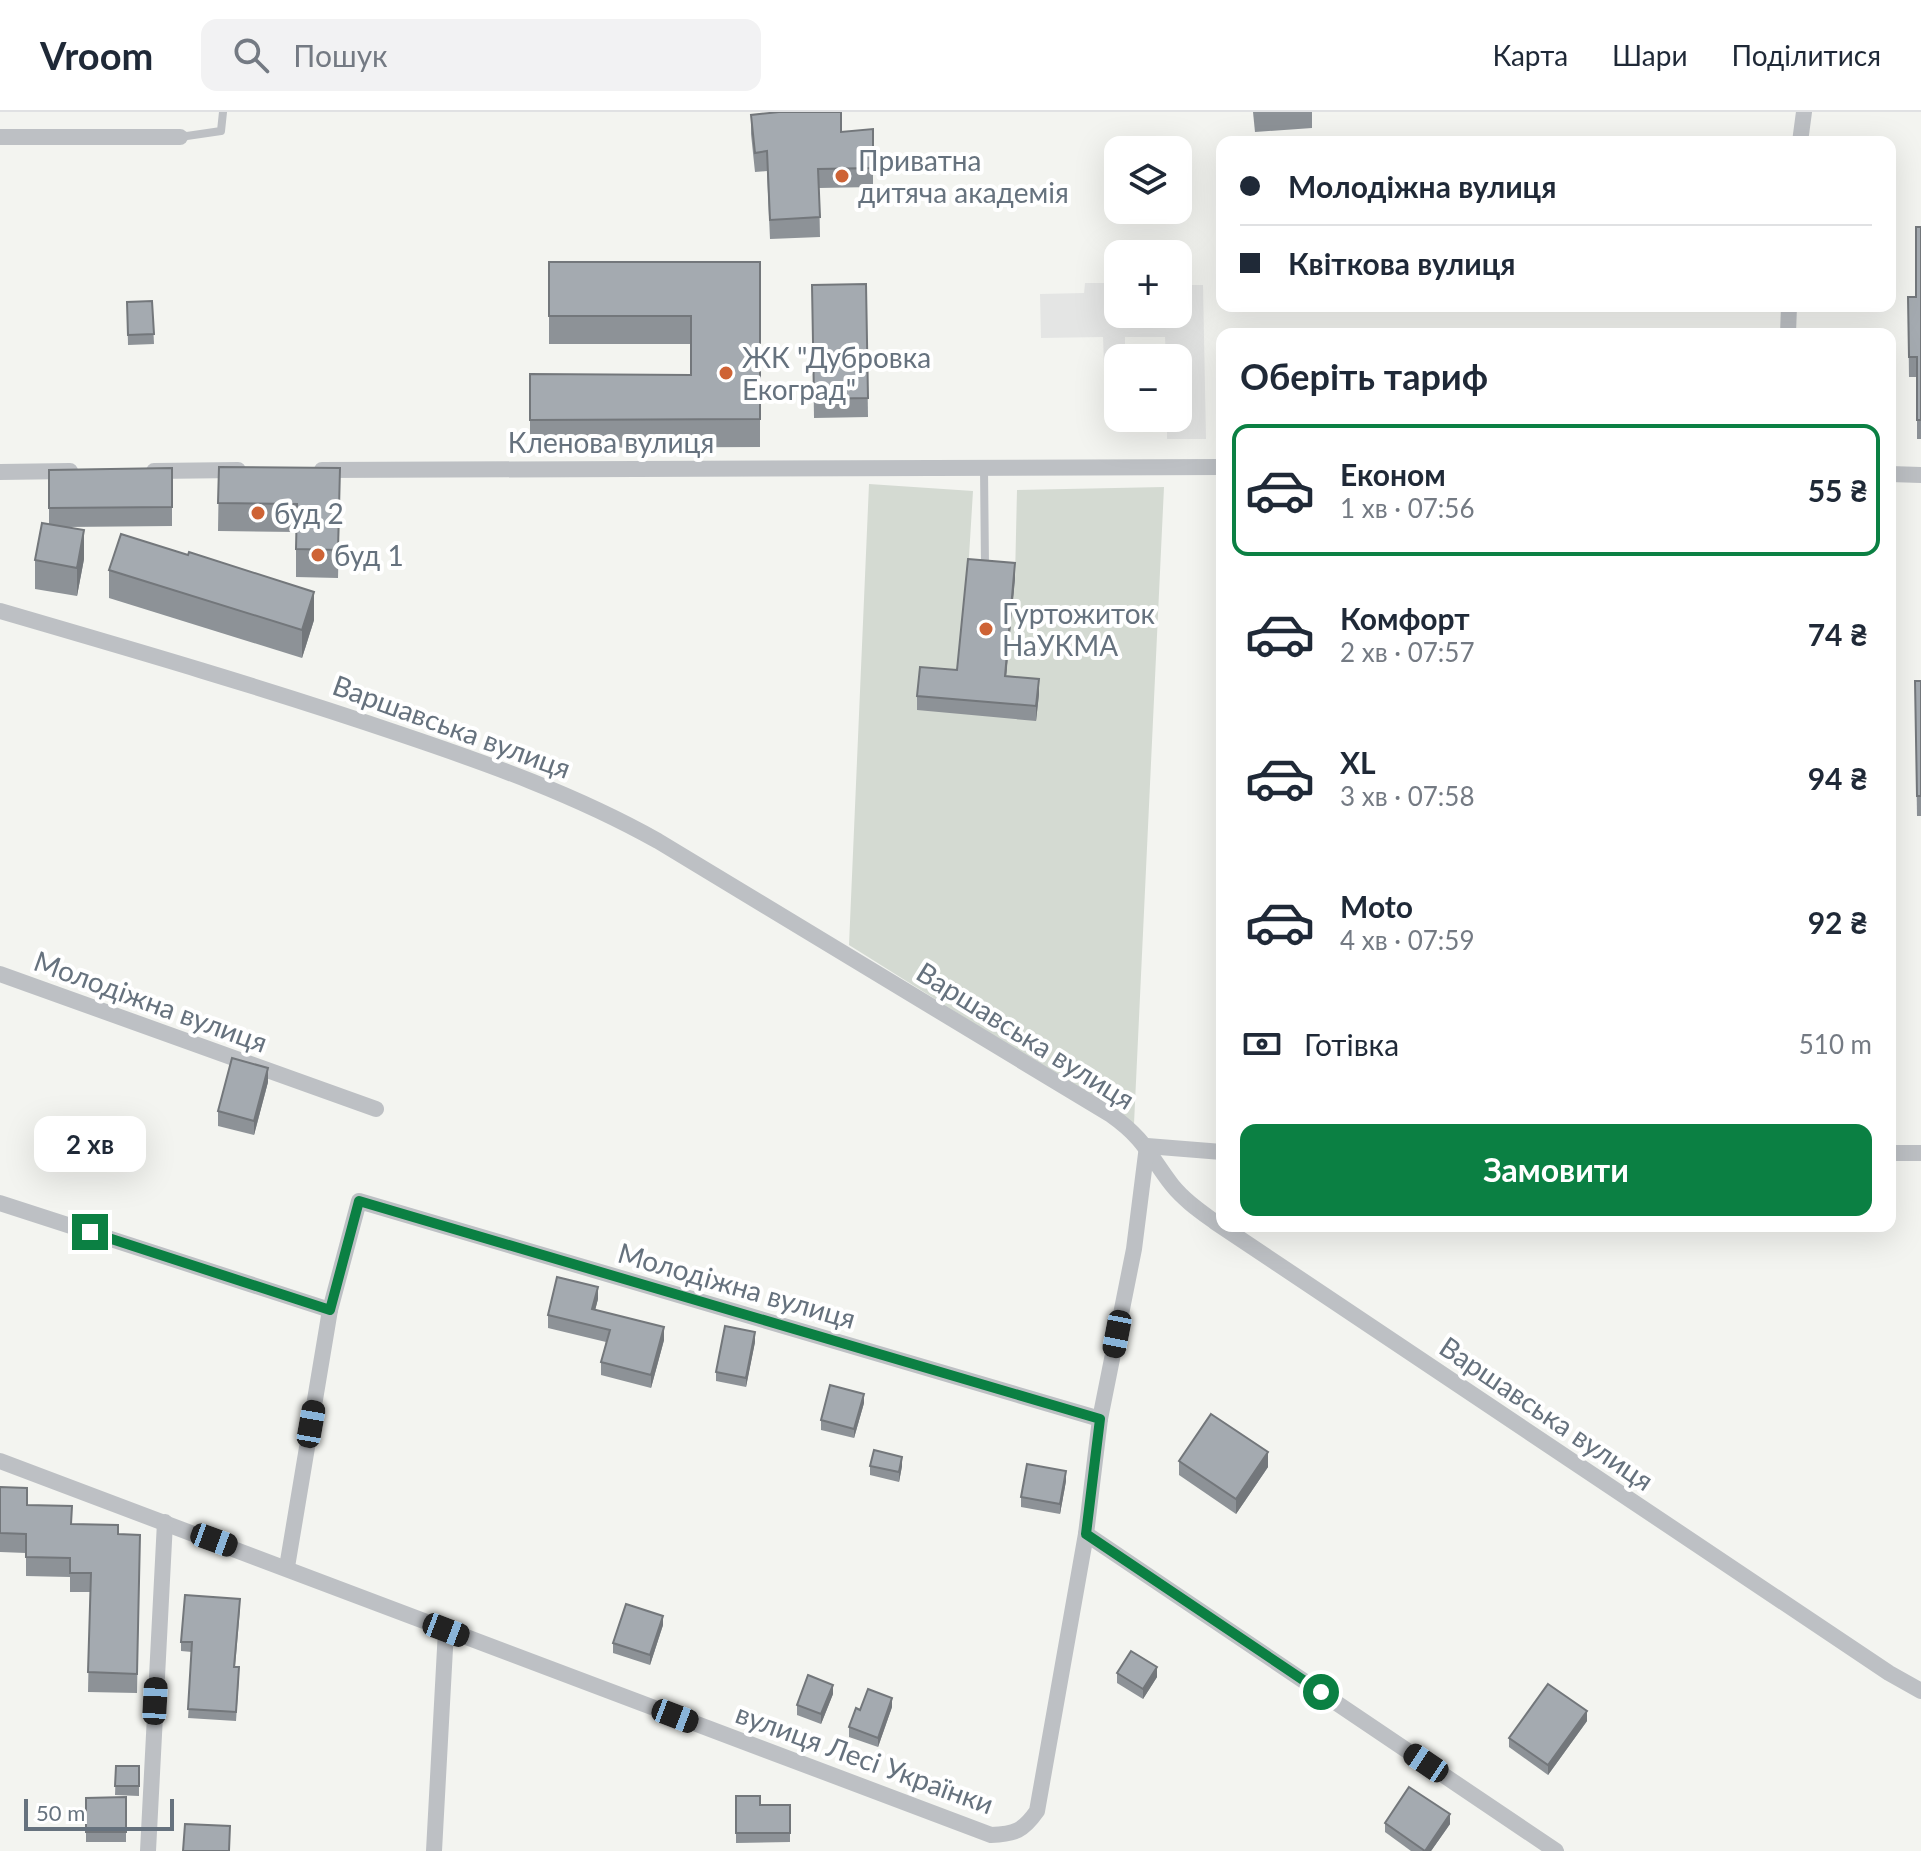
<!DOCTYPE html>
<html lang="uk">
<meta charset="utf-8">
<style>
:root{--surface:#fff;--page:#f2f2f3;--text:#1f2937;--muted:#747a83;--line:#e0e1e3;--accent:#0b8043}
body{margin:0;font-family:Lato,sans-serif;background:var(--page);color:var(--text);height:100vh;display:flex;flex-direction:column;font-size:30px;white-space:nowrap}
*{box-sizing:border-box;margin:0}
p{font-size:26px;color:var(--muted)}
.icon{flex:none;width:44px;height:44px;fill:none;stroke:currentColor;stroke-width:2;stroke-linecap:round;stroke-linejoin:round}
.map{position:relative;flex:1;overflow:hidden}
.panel{position:absolute;left:1216px;top:216px;width:680px;height:904px;display:flex;flex-direction:column;background:var(--surface);border-radius:16px;box-shadow:0 8px 32px #0002}
.panel>*{flex:none}
.guide{position:absolute;left:1216px;top:24px;width:680px;height:176px;border-radius:16px;box-shadow:0 8px 32px #0002;display:grid;align-content:center;height:176px;padding:0 24px;background:var(--surface)}
.buttons{position:absolute;left:1104px;top:24px;display:grid;gap:16px}
.buttons a{display:grid;place-items:center;width:88px;height:88px;border-radius:16px;background:var(--surface);box-shadow:0 8px 32px #0002;font-size:40px}
.scale{position:absolute;left:24px;bottom:20px;width:150px;box-sizing:border-box;padding-left:8px;border:4px solid #66727e;border-top:0;font-size:22px;line-height:28px;white-space:nowrap;color:#66727e;-webkit-text-stroke:6px #fff;paint-order:stroke}
.end{position:absolute;width:36px;height:36px;margin:-18px;border:10px solid #0b8043;background:#fff;box-shadow:0 0 0 4px #fff}
.from{border-radius:50%}
.bubble{position:absolute;height:56px;border-radius:16px;background:var(--surface);box-shadow:0 8px 32px #0002;font-size:26px;font-weight:700;line-height:56px;text-align:center}
.car{position:absolute;width:24px;height:48px;margin:-24px -12px;border-radius:10px;box-shadow:0 0 6px 2px #0007;background:linear-gradient(#222 24%,#8ab4d8 0 40%,#222 0 76%,#8ab4d8 0 86%,#222 0)}
.guide b{display:flex;align-items:center;gap:28px;height:76px;font-size:30px}
.guide b+b{border-top:2px solid var(--line)}
.guide i{width:20px;height:20px;background:var(--text)}
ul{padding:0;list-style:none}
li{display:flex;align-items:center;gap:24px;height:132px;margin:0 16px 12px;padding:0 8px;border:4px solid transparent;border-radius:16px}
li div{flex:1}
li b{display:block;font-size:30px}
li em{font-style:normal;font-weight:700}
li.active{border-color:var(--accent)}
li>.icon{width:72px;height:72px;stroke-width:1.5}
h2{padding:0 24px;font-size:36px;line-height:96px}
.pay{display:flex;align-items:center;gap:20px;height:88px;padding:0 24px;font-size:30px}
.pay p{margin-inline-start:auto}
.action{display:flex;gap:16px;margin-top:auto;padding:16px 24px}
.action a{flex:1;height:92px;border-radius:16px;background:var(--accent);color:#fff;font-size:32px;font-weight:700;line-height:92px;text-align:center}
header{display:flex;align-items:center;gap:48px;box-sizing:border-box;height:112px;padding:0 40px;background:var(--surface);border-bottom:2px solid var(--line)}
header strong{font-size:38px}
nav{display:flex;gap:44px;margin-inline-start:auto;font-size:28px}
.search{width:560px;height:72px;background:var(--page);display:flex;align-items:center;gap:20px;box-sizing:border-box;padding:0 28px;border-radius:16px;color:var(--muted);font-size:30px}
.map>svg:first-child{display:block}
.built{fill:#e4e5e4}
.green{fill:#d4dad2}
.lines{fill:none;stroke-linecap:round;stroke-linejoin:round}
.lane{stroke:#bdc0c4;stroke-width:8}
.street{stroke:#bdc0c4;stroke-width:16}
.wall{fill:#8d9297}
.shaded-wall{fill:#73777b}
.building{fill:#a4aab0;stroke:#73777b;stroke-width:2}
.route{stroke:#0b8043;stroke-width:10}
.poi-dot{fill:#ce6335;stroke:#fff;stroke-width:3}
.labels{text-anchor:middle;dominant-baseline:central;stroke-width:8;stroke-linejoin:round;paint-order:stroke}
.poi-label{font-size:28px;fill:#66727e;stroke:#fff;text-anchor:start}
.street-label{font-size:28px;fill:#66727e;stroke:#fff}
</style>
<header>
<strong>Vroom</strong>
<div class="search"><svg class="icon" aria-label="search" viewBox="0 0 24 24"><circle cx="10" cy="10" r="6"/><path d="M15 15l6 6"/></svg>Пошук</div>
<nav><a>Карта</a><a>Шари</a><a>Поділитися</a></nav>
</header>
<div class="map">
<svg width="1921" height="1739" viewBox="0 0 1921 1739">
<rect width="100%" height="100%" fill="#f3f4f0"/>
<path class="built" d="M1085 171H1107L1108 180H1118V202H1178V173H1203L1206 327H1167V306H1178V246H1166L1165 225H1125V246H1118V254H1104L1103 225 1041 226 1040 182 1084 181Z"/>
<path class="green" d="M869 372 973 379 968 461 1005 578 1015 466 1017 378 1164 375 1134 1012 849 833Z"/>
<g class="lines">
<g class="lane">
<path d="M180 25 221 19 223 0"/>
<path d="M984 356 985 454"/>
</g>
<g class="street">
<path d="M0 25H180"/>
<path d="M1800 30 1804 0"/>
<path d="M1788 222 1789 194"/>
<path d="M322 358 1222 355"/>
<path d="M154 359 238 358"/>
<path d="M0 360 70 359"/>
<path d="M1890 362 1921 363"/>
<path d="M0 499C134 538 268 577 400 622 489 652 576 683 658 729L1111 1003C1145 1027 1149 1043 1172 1073 1184 1088 1200 1099 1215 1110L1889 1561 1921 1579"/>
<path d="M0 862 376 997"/>
<path d="M1222 1040 1147 1034 1134 1137 1100 1307 1086 1422 1556 1739"/>
<path d="M1890 1041H1921"/>
<path d="M0 1091 330 1198"/>
<path d="M0 1349C331 1471 660 1599 991 1723 1015 1722 1023 1719 1037 1699L1086 1422"/>
<path d="M287 1455 330 1198 359 1089 1100 1307"/>
<path d="M148 1739 165 1410"/>
<path d="M434 1739 446 1518"/>
</g>
</g>
<g class="wall">
<path d="M1253 0H1312V16L1255 20Z"/>
<path d="M751 3 841 20 873 17V75L819 76 820 125 770 127 767 59 755 60 751 22Z"/>
<path d="M1921 115V327H1917V265H1909L1908 185H1916Z"/>
<path d="M549 150H760V335L530 336V262L691 263V232H549Z"/>
<path d="M866 172 868 305 814 306 812 173Z"/>
<path d="M152 189 154 232 128 233 127 190Z"/>
<path d="M219 355 340 385 338 466 296 465V420L218 419Z"/>
<path d="M172 356V414L66 415 84 447 77 484 35 477V448L49 412V358Z"/>
<path d="M188 443 314 508 302 546 109 486V458Z"/>
<path d="M1015 466 1006 564 1039 582 1036 609 917 598V584L957 558Z"/>
<path d="M1915 569H1921V704H1917Z"/>
<path d="M268 970 254 1023 218 1014V999Z"/>
<path d="M598 1187 595 1198 664 1228 651 1276 601 1263V1250L606 1230 548 1216V1203Z"/>
<path d="M755 1230 746 1275 716 1269V1260Z"/>
<path d="M864 1291 854 1326 821 1318V1308Z"/>
<path d="M1179 1349 1268 1355 1236 1402 1179 1363Z"/>
<path d="M870 1354H902L899 1370 870 1363Z"/>
<path d="M1066 1369 1060 1402 1021 1395V1385Z"/>
<path d="M0 1375 27 1393 72 1412 118 1422 140 1423 137 1581 88 1580 90 1480H70V1465L26 1464V1441L0 1440Z"/>
<path d="M240 1497 235 1555 239 1565 236 1609 188 1606 192 1540 181 1539V1530Z"/>
<path d="M663 1513 650 1553 613 1541V1531Z"/>
<path d="M1117 1561 1157 1565 1143 1587 1117 1571Z"/>
<path d="M833 1582 821 1612 797 1603V1593Z"/>
<path d="M892 1595 878 1635 849 1625V1615L860 1598Z"/>
<path d="M1587 1609 1548 1663 1509 1635V1626Z"/>
<path d="M116 1654H139V1684L115 1683Z"/>
<path d="M736 1684 760 1693H790V1730L736 1731Z"/>
<path d="M126 1685V1730H86V1686Z"/>
<path d="M1385 1711 1450 1712 1431 1739H1411L1385 1720Z"/>
</g>
<g class="shaded-wall">
<path d="M84 418V447L77 484V456Z"/>
<path d="M1015 451V466L1005 578V564Z"/>
<path d="M314 480V508L302 546V518Z"/>
<path d="M1039 567V582L1036 609V594Z"/>
<path d="M268 956V970L254 1023V1009Z"/>
<path d="M598 1175V1187L592 1210V1197Z"/>
<path d="M664 1215V1228L651 1276V1263Z"/>
<path d="M755 1220V1230L746 1275V1266Z"/>
<path d="M864 1282V1291L854 1326V1317Z"/>
<path d="M1268 1340V1355L1236 1402V1387Z"/>
<path d="M902 1345V1354L899 1370V1360Z"/>
<path d="M1066 1359V1369L1060 1402V1392Z"/>
<path d="M663 1504V1513L650 1553V1543Z"/>
<path d="M1157 1555V1565L1143 1587V1577Z"/>
<path d="M833 1573V1582L821 1612V1602Z"/>
<path d="M892 1586V1595L878 1635V1626Z"/>
<path d="M1587 1599V1609L1548 1663V1653Z"/>
<path d="M1450 1702V1712L1431 1739H1425Z"/>
</g>
<g class="building">
<path d="M779 0H841V20L873 17V56L818 57 820 105 770 108 767 39 755 41 751 3Z"/>
<path d="M1916 115H1921V308H1917V245H1909L1908 185H1916Z"/>
<path d="M549 150H760V307L530 308V262L691 263V204H549Z"/>
<path d="M866 172 868 286 814 287 812 173Z"/>
<path d="M152 189 154 222 128 223 127 190Z"/>
<path d="M219 355 340 356 338 438 296 437 297 392 218 391Z"/>
<path d="M172 356V395L49 396V358Z"/>
<path d="M42 411 84 418 77 456 35 448Z"/>
<path d="M121 422 188 443 189 440 314 480 302 518 109 458Z"/>
<path d="M968 447 1015 451 1005 564 1039 567 1036 594 917 584 920 555 957 558Z"/>
<path d="M1915 569H1921V684H1917Z"/>
<path d="M232 946 268 956 254 1009 218 999Z"/>
<path d="M557 1165 598 1175 592 1197 664 1215 651 1263 601 1250 610 1218 548 1203Z"/>
<path d="M725 1214 755 1220 746 1266 716 1260Z"/>
<path d="M830 1273 864 1282 854 1317 821 1308Z"/>
<path d="M1211 1302 1268 1340 1236 1387 1179 1349Z"/>
<path d="M874 1338 902 1345 899 1360 870 1354Z"/>
<path d="M1027 1352 1066 1359 1060 1392 1021 1385Z"/>
<path d="M0 1375 27 1376V1393L72 1394 71 1412 118 1413V1422L140 1423 137 1562 88 1560 91 1461H70V1446L26 1445V1422L0 1421Z"/>
<path d="M185 1483 240 1487 234 1555H239L236 1600 188 1597 192 1530H181Z"/>
<path d="M626 1492 663 1504 650 1543 613 1531Z"/>
<path d="M1131 1539 1157 1555 1143 1577 1117 1561Z"/>
<path d="M808 1563 833 1573 821 1602 797 1593Z"/>
<path d="M1548 1572 1587 1599 1548 1653 1509 1626Z"/>
<path d="M868 1577 892 1586 878 1626 849 1615 856 1596 860 1598Z"/>
<path d="M116 1654H139V1674H115Z"/>
<path d="M1409 1675 1450 1702 1425 1739 1385 1711Z"/>
<path d="M736 1684H760V1693H790V1721H736Z"/>
<path d="M126 1685V1720H86V1686Z"/>
<path d="M185 1712 230 1714 229 1739H183Z"/>
</g>
<g class="lines">
<path class="route" d="M90 1120 330 1198 359 1089 1100 1307 1086 1422 1321 1580"/>
</g>
<g class="poi-dot">
<circle cx="842" cy="64" r="8"/>
<circle cx="726" cy="261" r="8"/>
<circle cx="258" cy="401" r="8"/>
<circle cx="318" cy="443" r="8"/>
<circle cx="986" cy="517" r="8"/>
</g>
<g class="labels">
<g class="poi-label">
<text x="858" y="48">Приватна<tspan x="858" dy="32">дитяча академiя</tspan></text>
<text x="742" y="245">ЖК "Дубровка<tspan x="742" dy="32">Екоград"</tspan></text>
<text x="274" y="401">буд 2</text>
<text x="334" y="443">буд 1</text>
<text x="1002" y="501">Гуртожиток<tspan x="1002" dy="32">НаУКМА</tspan></text>
</g>
<g class="street-label">
<text x="611" y="330">Кленова вулиця</text>
<text transform="translate(452 614) rotate(20)">Варшавська вулиця</text>
<text transform="translate(151 889) rotate(20)">Молодіжна вулиця</text>
<text transform="translate(1026 923) rotate(32)">Варшавська вулиця</text>
<text transform="translate(737 1173) rotate(16)">Молодіжна вулиця</text>
<text transform="translate(1547 1301) rotate(34)">Варшавська вулиця</text>
<text transform="translate(865 1646) rotate(20)">вулиця Лесі Українки</text>
</g>
</g>
</svg>
<div class="buttons">
<a><svg class="icon" aria-label="layers" viewBox="0 0 24 24"><path d="M12 4l9 5-9 5-9-5zM3 14l9 5 9-5"/></svg></a>
<a>+</a>
<a>−</a>
</div>
<div class="scale">50 m</div>
<i class="end from" style="left:1321px;top:1580px"></i>
<i class="end" style="left:90px;top:1120px"></i>
<div class="bubble" style="left:34px;top:1004px;width:112px">2 хв</div>
<i class="car" style="left:1117px;top:1222px;rotate:191deg"></i>
<i class="car" style="left:311px;top:1312px;rotate:10deg"></i>
<i class="car" style="left:214px;top:1428px;rotate:110deg"></i>
<i class="car" style="left:446px;top:1518px;rotate:111deg"></i>
<i class="car" style="left:155px;top:1589px;rotate:3deg"></i>
<i class="car" style="left:675px;top:1604px;rotate:111deg"></i>
<i class="car" style="left:1426px;top:1651px;rotate:304deg"></i>
<div class="guide">
<b><i class="from"></i>Молодіжна вулиця</b>
<b><i></i>Квіткова вулиця</b>
</div>
<section class="panel">
<h2>Оберіть тариф</h2>
<ul>
<li class="active"><svg class="icon" aria-label="car" viewBox="0 0 24 24"><path d="M5 17H2v-5l4-1 3-4h7l3 4 3 1v5h-3M9 17h6M6 11h13"/><circle cx="7" cy="17" r="2"/><circle cx="17" cy="17" r="2"/></svg><div><b>Економ</b><p>1 хв · 07:56</p></div><em>55 ₴</em></li>
<li><svg class="icon" aria-label="car" viewBox="0 0 24 24"><path d="M5 17H2v-5l4-1 3-4h7l3 4 3 1v5h-3M9 17h6M6 11h13"/><circle cx="7" cy="17" r="2"/><circle cx="17" cy="17" r="2"/></svg><div><b>Комфорт</b><p>2 хв · 07:57</p></div><em>74 ₴</em></li>
<li><svg class="icon" aria-label="car" viewBox="0 0 24 24"><path d="M5 17H2v-5l4-1 3-4h7l3 4 3 1v5h-3M9 17h6M6 11h13"/><circle cx="7" cy="17" r="2"/><circle cx="17" cy="17" r="2"/></svg><div><b>XL</b><p>3 хв · 07:58</p></div><em>94 ₴</em></li>
<li><svg class="icon" aria-label="car" viewBox="0 0 24 24"><path d="M5 17H2v-5l4-1 3-4h7l3 4 3 1v5h-3M9 17h6M6 11h13"/><circle cx="7" cy="17" r="2"/><circle cx="17" cy="17" r="2"/></svg><div><b>Moto</b><p>4 хв · 07:59</p></div><em>92 ₴</em></li>
</ul>
<div class="pay"><svg class="icon" aria-label="cash" viewBox="0 0 24 24"><path d="M3 7h18v10H3z"/><circle cx="12" cy="12" r="2"/></svg>Готівка<p>510 m</p></div>
<div class="action"><a>Замовити</a></div>
</section>
</div>
